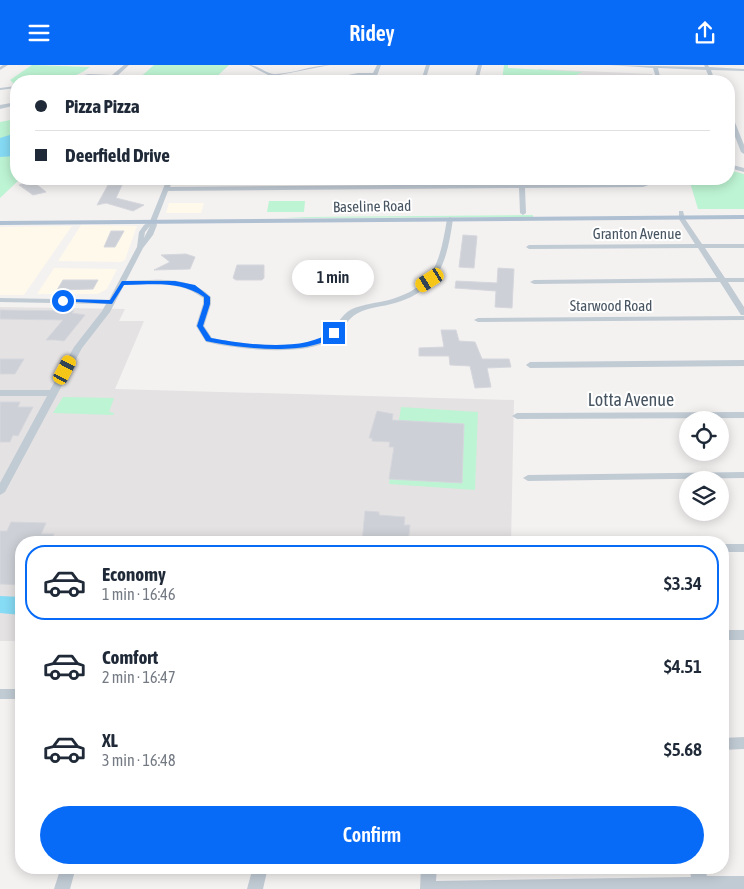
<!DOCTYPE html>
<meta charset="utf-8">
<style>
:root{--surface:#fff;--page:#f2f2f3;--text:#1f2937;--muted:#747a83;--line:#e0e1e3;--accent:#076bf8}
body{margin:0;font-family:"Asap Condensed",sans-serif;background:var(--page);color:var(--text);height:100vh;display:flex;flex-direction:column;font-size:19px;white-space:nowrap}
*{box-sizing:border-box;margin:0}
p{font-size:16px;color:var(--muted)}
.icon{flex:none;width:28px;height:28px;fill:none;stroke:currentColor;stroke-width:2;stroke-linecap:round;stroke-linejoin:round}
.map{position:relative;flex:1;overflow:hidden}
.panel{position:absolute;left:15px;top:471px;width:714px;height:338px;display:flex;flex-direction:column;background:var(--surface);border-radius:20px;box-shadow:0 2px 12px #0003}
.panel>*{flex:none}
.hud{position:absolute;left:10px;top:10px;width:725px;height:110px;border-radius:20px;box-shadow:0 2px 12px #0003;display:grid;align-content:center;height:110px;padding:0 25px;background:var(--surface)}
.buttons{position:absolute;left:679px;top:346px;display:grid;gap:10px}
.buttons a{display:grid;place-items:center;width:50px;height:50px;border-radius:50%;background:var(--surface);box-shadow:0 2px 12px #0003;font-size:25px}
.end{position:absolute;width:22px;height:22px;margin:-11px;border:6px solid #076bf8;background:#fff;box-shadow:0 0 0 2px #fff}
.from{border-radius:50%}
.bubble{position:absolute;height:35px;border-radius:18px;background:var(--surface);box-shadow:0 2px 12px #0003;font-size:16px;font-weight:600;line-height:35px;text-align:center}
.car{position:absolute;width:15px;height:30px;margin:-15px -8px;border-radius:6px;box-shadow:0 0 4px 1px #0007;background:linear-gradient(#f5c518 24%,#345 0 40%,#f5c518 0 76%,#345 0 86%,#f5c518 0)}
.hud b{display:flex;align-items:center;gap:18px;height:48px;font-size:19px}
.hud b+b{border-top:1px solid var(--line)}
.hud i{width:12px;height:12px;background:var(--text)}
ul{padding:9px 0 0;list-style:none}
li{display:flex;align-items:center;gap:15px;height:75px;margin:0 10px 8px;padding:0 15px;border:2px solid transparent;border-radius:20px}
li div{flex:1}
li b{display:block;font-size:19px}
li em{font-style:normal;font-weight:600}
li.current{border-color:var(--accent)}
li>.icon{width:45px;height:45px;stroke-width:1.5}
.cta{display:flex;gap:10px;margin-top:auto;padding:10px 25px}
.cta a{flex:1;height:58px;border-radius:30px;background:var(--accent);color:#fff;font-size:20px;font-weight:600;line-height:58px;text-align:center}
header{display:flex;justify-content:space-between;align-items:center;height:65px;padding:0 25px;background:var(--accent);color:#fff;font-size:22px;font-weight:600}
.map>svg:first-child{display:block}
.commercial{fill:#fef9eb}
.education{fill:#e5e2e3}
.green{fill:#bdf4d3}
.water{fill:#86dbf5}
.building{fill:#cdd0d6;stroke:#d5d7dd}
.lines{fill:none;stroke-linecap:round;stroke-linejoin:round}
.minor{fill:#c1cbd4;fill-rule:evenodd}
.major{fill:#afc0d2;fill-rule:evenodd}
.route{fill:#076bf8}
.labels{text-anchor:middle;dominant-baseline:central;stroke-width:4;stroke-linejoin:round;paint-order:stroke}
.far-street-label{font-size:15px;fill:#475461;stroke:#fff}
.street-label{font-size:18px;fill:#475461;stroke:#fff}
</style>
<header><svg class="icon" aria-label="menu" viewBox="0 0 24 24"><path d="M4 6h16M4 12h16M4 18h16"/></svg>Ridey<svg class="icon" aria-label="share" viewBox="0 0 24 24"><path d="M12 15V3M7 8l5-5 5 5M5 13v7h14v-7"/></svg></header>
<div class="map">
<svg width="744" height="824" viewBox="0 0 744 824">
<rect width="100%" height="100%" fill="#f4f1f1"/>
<g class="commercial">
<path d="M169 138H204L201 148H166Z"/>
<path d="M81 160 137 161 125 195 121 197 58 196Z"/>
<path d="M72 161 24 230H0V162Z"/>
<path d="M54 203 117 204 107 224 98 229H37Z"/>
</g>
<g class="education">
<path d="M538 4 652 9 654 16H538Z"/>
<path d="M0 242 125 244 119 256H144L115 324 514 335 511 477 21 478V576H0Z"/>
</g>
<g class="green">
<path d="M32 0 90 2C68 19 43 16 16 16V21L10 15Z"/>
<path d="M154 0H229L212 16H136Z"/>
<path d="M504 0H508V3L583 7 577 9 578 16H502Z"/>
<path d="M16 54V114H20L0 133V57Z"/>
<path d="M729 105 744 109V144H698L689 114H729Z"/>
<path d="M269 136H305L304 147H267Z"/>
<path d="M533 150V152L285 153 306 152Z"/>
<path d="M63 332 114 333 109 347 114 348 113 350 53 348Z"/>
<path d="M401 342 478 347 475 425 389 419Z"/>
</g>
<g class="water">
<path d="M16 68V91L0 92V73Z"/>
<path d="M0 531 21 532V550L0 548Z"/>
</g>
<g class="building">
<path d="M32 116 45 126 46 127 33 130 19 120Z"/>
<path d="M108 120H122L116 133 144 140 133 146 106 138 97 140Z"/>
<path d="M111 166H124L115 182H104Z"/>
<path d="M463 170 477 171 474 203 459 202Z"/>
<path d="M186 189 195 192 190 204 154 205 170 197 161 190Z"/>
<path d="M237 200H264V213L262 215H236L233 213Z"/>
<path d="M498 203 514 204 512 243 495 242 496 226 455 223 456 216 497 218Z"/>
<path d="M63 215H98L93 224 57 225Z"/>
<path d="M0 245 74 246 72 248 85 250 64 276 56 275H46L63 255 0 254Z"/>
<path d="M441 265H456L459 276 475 277 482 294H509L511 302 487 303 491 322 475 323 470 301 450 300 449 291H419V283L444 282Z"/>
<path d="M0 294H24L15 309H0Z"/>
<path d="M0 337H20L18 342H33L18 371 13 370 10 377H0Z"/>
<path d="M377 346 393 349 392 355 464 359 462 418 389 414 394 382H389L390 377 372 376V373H369Z"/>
<path d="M365 446 379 447V450L405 452 404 460H410L408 478H362Z"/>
<path d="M11 457 46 458 41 469H54L50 478H21V520L0 519V466H7Z"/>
</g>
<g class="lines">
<g class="minor">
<path d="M3 0H8L0 5V2Z"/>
<path d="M124 0H129L116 12 109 15 107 14 108 12 89 11 60 16H51L89 9 112 10Z"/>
<path d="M249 0C258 0 266 9 275 9 292 9 312 0 330 0L249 16H241L268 10Z"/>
<path d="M377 0H381L375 16 371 15 372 11C354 10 336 17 318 16L358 8H373Z"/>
<path d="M426 0H430L425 16H421Z"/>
<path d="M478 0H482L478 16H474Z"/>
<path d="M609 0 705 2 704 0H708L709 2 744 4V6L711 5 715 16H711L706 5 658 3 661 16H657L653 3Z"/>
<path d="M16 21V23L0 25V23Z"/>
<path d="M16 37V40L0 44V40Z"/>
<path d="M729 48 732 50 744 80V89L741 87 729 56Z"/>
<path d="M729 99 744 103V107L729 103Z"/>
<path d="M167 114H173L170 122 519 119V114H525V119L643 118H644L643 114H649L651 119 643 122 525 123 526 148 523 150 520 148 519 123 168 126 156 157 157 160 153 170 143 183 126 216C154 215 189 210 211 232V239L204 261 212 273C239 279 301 286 325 271 336 264 340 250 352 244 364 239 377 238 389 235 435 222 440 196 447 154L450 152 453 154C447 196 440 225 395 238 382 242 369 242 358 248 346 254 342 268 331 275 302 292 237 284 206 277L196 261 203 239V233C180 215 152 219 124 220L110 247 82 283 5 427 0 430V418L47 331H0V325H50L74 282 102 246 106 239 0 237V233L109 235 137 182 139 167 144 160 150 156ZM150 161 144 173 145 167Z"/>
<path d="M679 146H683L685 154 702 179H744V183H705L725 213H744V217H728L744 242V250H741L720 217 534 219 530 217 534 215 717 213 698 183 529 184 526 182 529 180 695 179 679 154Z"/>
<path d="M744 251V255L478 257 474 255 478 253Z"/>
<path d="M744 295V301L530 303 526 300 530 297Z"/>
<path d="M744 347V353L517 354 512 351 517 348Z"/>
<path d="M744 407V413L528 416 523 413 528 410Z"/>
<rect x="722" y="479" width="22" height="8"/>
<rect x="722" y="565" width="22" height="10"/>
<rect x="0" y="624" width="21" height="10"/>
<path d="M744 672V684L722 685V673Z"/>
<path d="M61 802H76L70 824H54Z"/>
<path d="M253 802H268L263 824H247Z"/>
<path d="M421 802H437L436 816 691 812 689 802H704L707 811H744V824H420Z"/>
</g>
<path class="major" d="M744 150V154L0 160V156Z"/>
</g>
<path class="route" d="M175 216 195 220 210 232V239L203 261 211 273C242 279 306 288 331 266L337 268C313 293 237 283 206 276L197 261 204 239V232C179 215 153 220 124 220L112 239 60 236 63 234 110 235 122 216Z"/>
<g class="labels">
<g class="far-street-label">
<text transform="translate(372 141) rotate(-1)">Baseline Road</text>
<text x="637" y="168">Granton Avenue</text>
<text x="611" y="240">Starwood Road</text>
</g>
<g class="street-label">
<text x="631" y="334">Lotta Avenue</text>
</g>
</g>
</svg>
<div class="buttons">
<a><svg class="icon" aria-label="locate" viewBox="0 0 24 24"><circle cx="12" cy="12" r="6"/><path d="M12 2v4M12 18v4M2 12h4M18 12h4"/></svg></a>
<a><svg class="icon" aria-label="layers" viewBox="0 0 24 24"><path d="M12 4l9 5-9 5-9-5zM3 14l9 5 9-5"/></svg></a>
</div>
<i class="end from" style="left:63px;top:236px"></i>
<i class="end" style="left:334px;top:268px"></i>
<div class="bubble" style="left:292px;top:195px;width:82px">1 min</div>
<i class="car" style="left:430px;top:215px;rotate:237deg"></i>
<i class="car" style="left:65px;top:305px;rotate:28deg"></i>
<div class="hud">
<b><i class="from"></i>Pizza Pizza</b>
<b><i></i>Deerfield Drive</b>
</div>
<section class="panel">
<ul>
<li class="current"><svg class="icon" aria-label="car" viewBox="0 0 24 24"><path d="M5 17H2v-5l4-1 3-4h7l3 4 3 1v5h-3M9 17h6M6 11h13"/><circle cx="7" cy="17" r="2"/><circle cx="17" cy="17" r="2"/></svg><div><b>Economy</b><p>1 min · 16:46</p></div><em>$3.34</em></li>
<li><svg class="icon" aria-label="car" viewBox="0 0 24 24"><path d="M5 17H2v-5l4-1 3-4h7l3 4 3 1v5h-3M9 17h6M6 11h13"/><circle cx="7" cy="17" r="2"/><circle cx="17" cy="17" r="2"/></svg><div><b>Comfort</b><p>2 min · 16:47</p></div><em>$4.51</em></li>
<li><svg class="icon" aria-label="car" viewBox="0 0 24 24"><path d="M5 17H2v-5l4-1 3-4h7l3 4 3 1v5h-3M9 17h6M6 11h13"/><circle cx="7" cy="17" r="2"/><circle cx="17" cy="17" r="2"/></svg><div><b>XL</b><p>3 min · 16:48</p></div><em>$5.68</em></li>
</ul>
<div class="cta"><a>Confirm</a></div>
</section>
</div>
